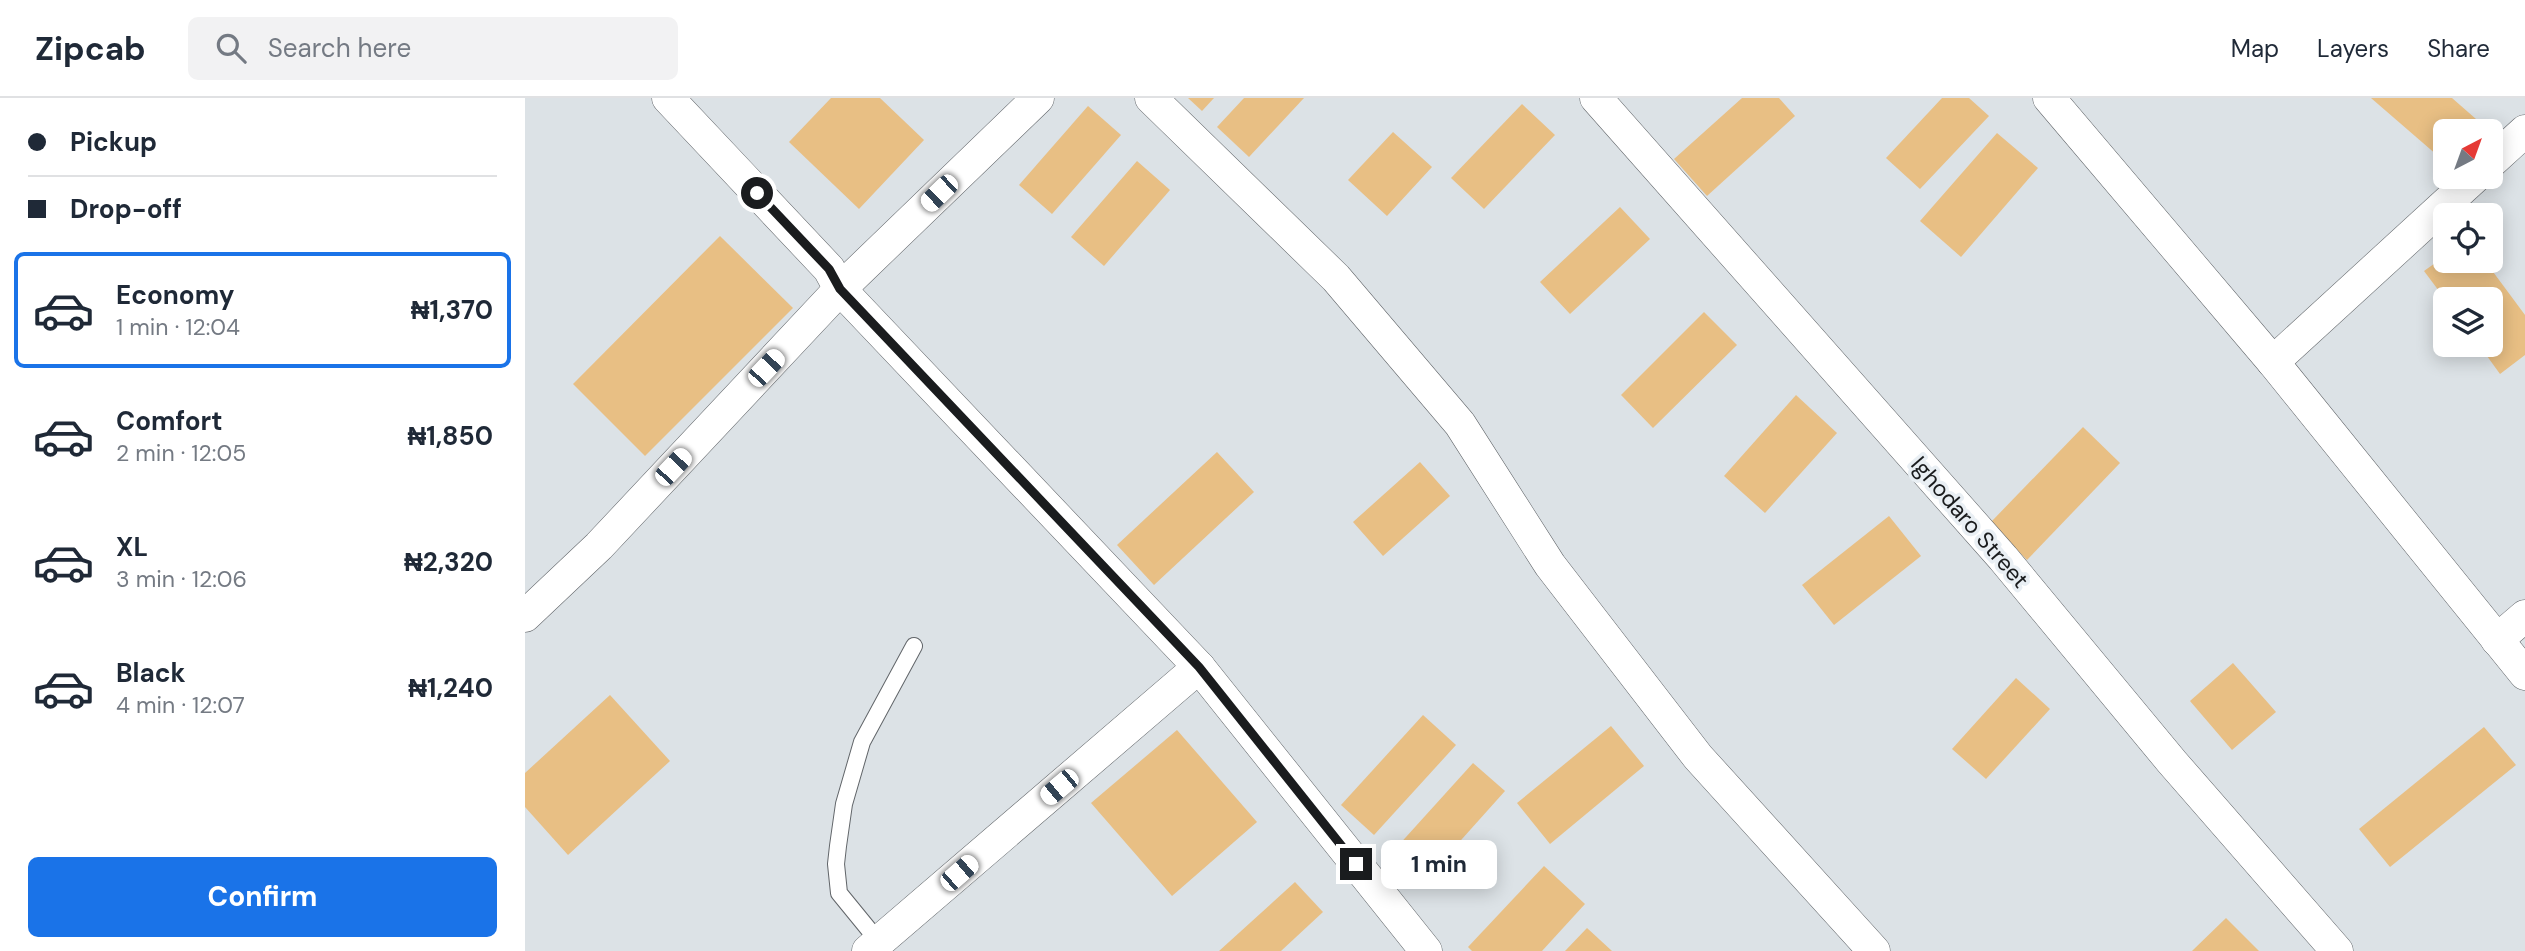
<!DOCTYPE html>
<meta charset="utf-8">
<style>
:root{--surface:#fff;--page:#f2f2f3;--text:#1f2937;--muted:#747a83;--line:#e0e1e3;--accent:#1a73e8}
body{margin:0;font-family:"DM Sans",sans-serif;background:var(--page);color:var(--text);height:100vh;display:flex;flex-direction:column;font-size:26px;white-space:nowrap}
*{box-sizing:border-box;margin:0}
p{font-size:23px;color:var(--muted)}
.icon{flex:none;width:38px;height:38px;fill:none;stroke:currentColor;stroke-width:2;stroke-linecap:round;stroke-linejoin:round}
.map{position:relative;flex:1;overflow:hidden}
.panel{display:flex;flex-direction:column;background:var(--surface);width:525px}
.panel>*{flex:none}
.hud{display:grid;align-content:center;height:154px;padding:0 28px;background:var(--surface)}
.needle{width:46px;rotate:41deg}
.fabs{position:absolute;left:1908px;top:21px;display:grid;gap:14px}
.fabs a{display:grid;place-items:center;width:70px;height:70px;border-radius:10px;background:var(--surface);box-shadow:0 4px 18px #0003;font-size:35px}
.end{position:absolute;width:32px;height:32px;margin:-16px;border:9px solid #1a1c1e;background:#fff;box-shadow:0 0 0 4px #fff}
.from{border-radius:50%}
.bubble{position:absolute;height:49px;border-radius:10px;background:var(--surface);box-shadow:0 4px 18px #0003;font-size:23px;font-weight:700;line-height:49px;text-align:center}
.car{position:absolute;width:21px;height:42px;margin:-21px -10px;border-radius:9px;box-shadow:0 0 5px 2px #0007;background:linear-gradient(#fff 24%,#345 0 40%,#fff 0 76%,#345 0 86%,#fff 0)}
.hud b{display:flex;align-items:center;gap:24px;height:66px;font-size:26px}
.hud b+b{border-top:2px solid var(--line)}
.hud i{width:18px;height:18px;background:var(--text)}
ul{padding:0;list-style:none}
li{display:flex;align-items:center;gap:21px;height:116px;margin:0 14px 10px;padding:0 14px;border:4px solid transparent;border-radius:10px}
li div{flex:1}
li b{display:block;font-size:26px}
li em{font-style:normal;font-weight:700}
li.selected{border-color:var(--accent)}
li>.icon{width:63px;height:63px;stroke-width:1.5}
.primary-button{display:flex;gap:14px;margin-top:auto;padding:14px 28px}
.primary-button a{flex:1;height:80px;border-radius:10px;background:var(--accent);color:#fff;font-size:28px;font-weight:700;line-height:80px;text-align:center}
header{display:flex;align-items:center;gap:42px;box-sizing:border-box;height:98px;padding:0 35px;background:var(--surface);border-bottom:2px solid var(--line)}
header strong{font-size:33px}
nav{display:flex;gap:38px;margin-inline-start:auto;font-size:24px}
.search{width:490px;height:63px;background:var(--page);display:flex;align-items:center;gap:18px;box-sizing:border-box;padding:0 24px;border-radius:10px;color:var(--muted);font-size:26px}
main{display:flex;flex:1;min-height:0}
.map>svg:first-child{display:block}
.building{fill:#e8bf84}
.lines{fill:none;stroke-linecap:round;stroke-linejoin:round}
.lane-casing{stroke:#616569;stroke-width:18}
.street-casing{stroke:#616569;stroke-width:33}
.lane{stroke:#fff;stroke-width:16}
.street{stroke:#fff;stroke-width:32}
.route{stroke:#1a1c1e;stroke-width:9}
.labels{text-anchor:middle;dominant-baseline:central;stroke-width:7;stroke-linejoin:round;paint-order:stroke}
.street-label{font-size:23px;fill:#1a1c1e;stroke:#e9eff4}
</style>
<header>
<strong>Zipcab</strong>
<div class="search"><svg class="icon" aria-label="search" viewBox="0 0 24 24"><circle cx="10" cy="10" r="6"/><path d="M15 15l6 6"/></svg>Search here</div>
<nav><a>Map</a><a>Layers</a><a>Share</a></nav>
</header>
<main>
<section class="panel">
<div class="hud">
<b><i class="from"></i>Pickup</b>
<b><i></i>Drop-off</b>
</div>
<ul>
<li class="selected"><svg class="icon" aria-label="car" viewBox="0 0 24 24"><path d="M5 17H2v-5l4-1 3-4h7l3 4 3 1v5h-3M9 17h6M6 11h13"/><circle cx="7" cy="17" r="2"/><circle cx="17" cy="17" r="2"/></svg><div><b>Economy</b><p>1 min · 12:04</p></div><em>₦1,370</em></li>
<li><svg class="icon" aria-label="car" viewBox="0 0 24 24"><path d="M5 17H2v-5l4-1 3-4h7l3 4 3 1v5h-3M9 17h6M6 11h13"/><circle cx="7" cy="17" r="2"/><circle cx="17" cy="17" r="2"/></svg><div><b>Comfort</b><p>2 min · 12:05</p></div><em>₦1,850</em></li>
<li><svg class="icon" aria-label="car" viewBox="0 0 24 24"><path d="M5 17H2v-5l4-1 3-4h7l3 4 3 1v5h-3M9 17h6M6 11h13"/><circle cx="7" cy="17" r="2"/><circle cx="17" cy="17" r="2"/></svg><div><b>XL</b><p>3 min · 12:06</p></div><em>₦2,320</em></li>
<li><svg class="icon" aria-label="car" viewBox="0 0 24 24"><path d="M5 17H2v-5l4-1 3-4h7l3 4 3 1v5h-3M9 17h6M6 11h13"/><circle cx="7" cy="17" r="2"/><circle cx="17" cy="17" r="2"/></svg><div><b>Black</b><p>4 min · 12:07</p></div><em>₦1,240</em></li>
</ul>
<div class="primary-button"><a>Confirm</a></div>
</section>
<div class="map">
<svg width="2000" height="853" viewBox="0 0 2000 853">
<rect width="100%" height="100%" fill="#dce2e6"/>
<g class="building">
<path d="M306 0H355L399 42 334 111 264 44Z"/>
<path d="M663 0H689L677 13Z"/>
<path d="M719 0H779L724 59 692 29Z"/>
<path d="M1217 0H1254L1270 18 1182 98 1149 61Z"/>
<path d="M1417 0H1444L1464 18 1395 91 1361 60Z"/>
<path d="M1846 0H1927L1959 28 1955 33H1920V64Z"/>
<path d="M997 6 1030 37 959 111 926 80Z"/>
<path d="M563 8 596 37 527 116 494 87Z"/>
<path d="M868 34 907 69 862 118 823 82Z"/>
<path d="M1472 35 1513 70 1436 159 1395 123Z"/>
<path d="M612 63 645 92 579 168 546 139Z"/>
<path d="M1095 109 1125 141 1045 216 1015 184Z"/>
<path d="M195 138 268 210 120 358 48 286Z"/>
<path d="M1920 158V163H1960L2000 217V257L1975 276 1954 247H1965V201H1920L1899 173Z"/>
<path d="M1179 214 1212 247 1128 330 1096 297Z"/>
<path d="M1271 297 1312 335 1240 415 1199 378Z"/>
<path d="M1558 329 1595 365 1502 462 1465 425Z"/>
<path d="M692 354 729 394 629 487 592 447Z"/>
<path d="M895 364 925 398 858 458 828 424Z"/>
<path d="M1364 418 1396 458 1309 527 1277 487Z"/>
<path d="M1708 565 1751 614 1707 652 1665 603Z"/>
<path d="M1491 580 1525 611 1461 681 1427 651Z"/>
<path d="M85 597 145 663 43 757 0 709V675Z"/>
<path d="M898 617 931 647 849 737 816 707Z"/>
<path d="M1086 628 1119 668 1025 746 992 705Z"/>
<path d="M1959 629 1991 667 1865 769 1834 731Z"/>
<path d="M652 632 732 724 647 798 566 705Z"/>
<path d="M948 665 980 693 894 789 862 760Z"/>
<path d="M1019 768 1060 806 1017 853H947L943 849Z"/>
<path d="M770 784 798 814 756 853H694Z"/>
<path d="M1701 820 1734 853H1667Z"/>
<path d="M1062 830 1087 853H1040Z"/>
</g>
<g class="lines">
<defs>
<path id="lane" d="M354 844 314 795 311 766 313 748 319 706 337 644 389 548"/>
<g id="street">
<path d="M143 0 304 171 315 191 674 569 901 853"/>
<path d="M626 0 811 180 935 326 1025 467 1173 659 1349 853"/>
<path d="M1071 0 1478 460 1647 664 1812 853"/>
<path d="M1524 0 1748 264 2000 576"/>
<path d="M1965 65 2000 33"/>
<path d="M1748 264 1950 79"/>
<path d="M0 518 74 448 315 191 513 0"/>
<path d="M1972 542 2000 518"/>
<path d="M343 853 674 569"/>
</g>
</defs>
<use href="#lane" class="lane-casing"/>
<use href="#street" class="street-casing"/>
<use href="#lane" class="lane"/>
<use href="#street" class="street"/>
</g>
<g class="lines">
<path class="route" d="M232 95 304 171 315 191 674 569 831 766"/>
</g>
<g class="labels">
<g class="street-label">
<text transform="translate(1445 424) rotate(49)">Ighodaro Street</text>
</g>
</g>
</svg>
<div class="fabs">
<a><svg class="needle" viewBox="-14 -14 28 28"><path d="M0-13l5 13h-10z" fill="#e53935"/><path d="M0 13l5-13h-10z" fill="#747a83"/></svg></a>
<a><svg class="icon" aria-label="locate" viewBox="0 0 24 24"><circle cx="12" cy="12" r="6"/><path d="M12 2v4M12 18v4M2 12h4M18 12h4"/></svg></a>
<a><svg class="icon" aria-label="layers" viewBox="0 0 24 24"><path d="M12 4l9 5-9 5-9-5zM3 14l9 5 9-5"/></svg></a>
</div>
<i class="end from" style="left:232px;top:95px"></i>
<i class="end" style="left:831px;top:766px"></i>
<div class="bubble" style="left:856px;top:742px;width:116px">1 min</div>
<i class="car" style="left:414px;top:95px;rotate:226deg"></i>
<i class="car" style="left:241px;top:270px;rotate:43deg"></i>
<i class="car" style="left:148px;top:369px;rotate:43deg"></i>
<i class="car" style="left:534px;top:689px;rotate:230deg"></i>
<i class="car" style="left:434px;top:775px;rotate:49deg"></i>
</div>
</main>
